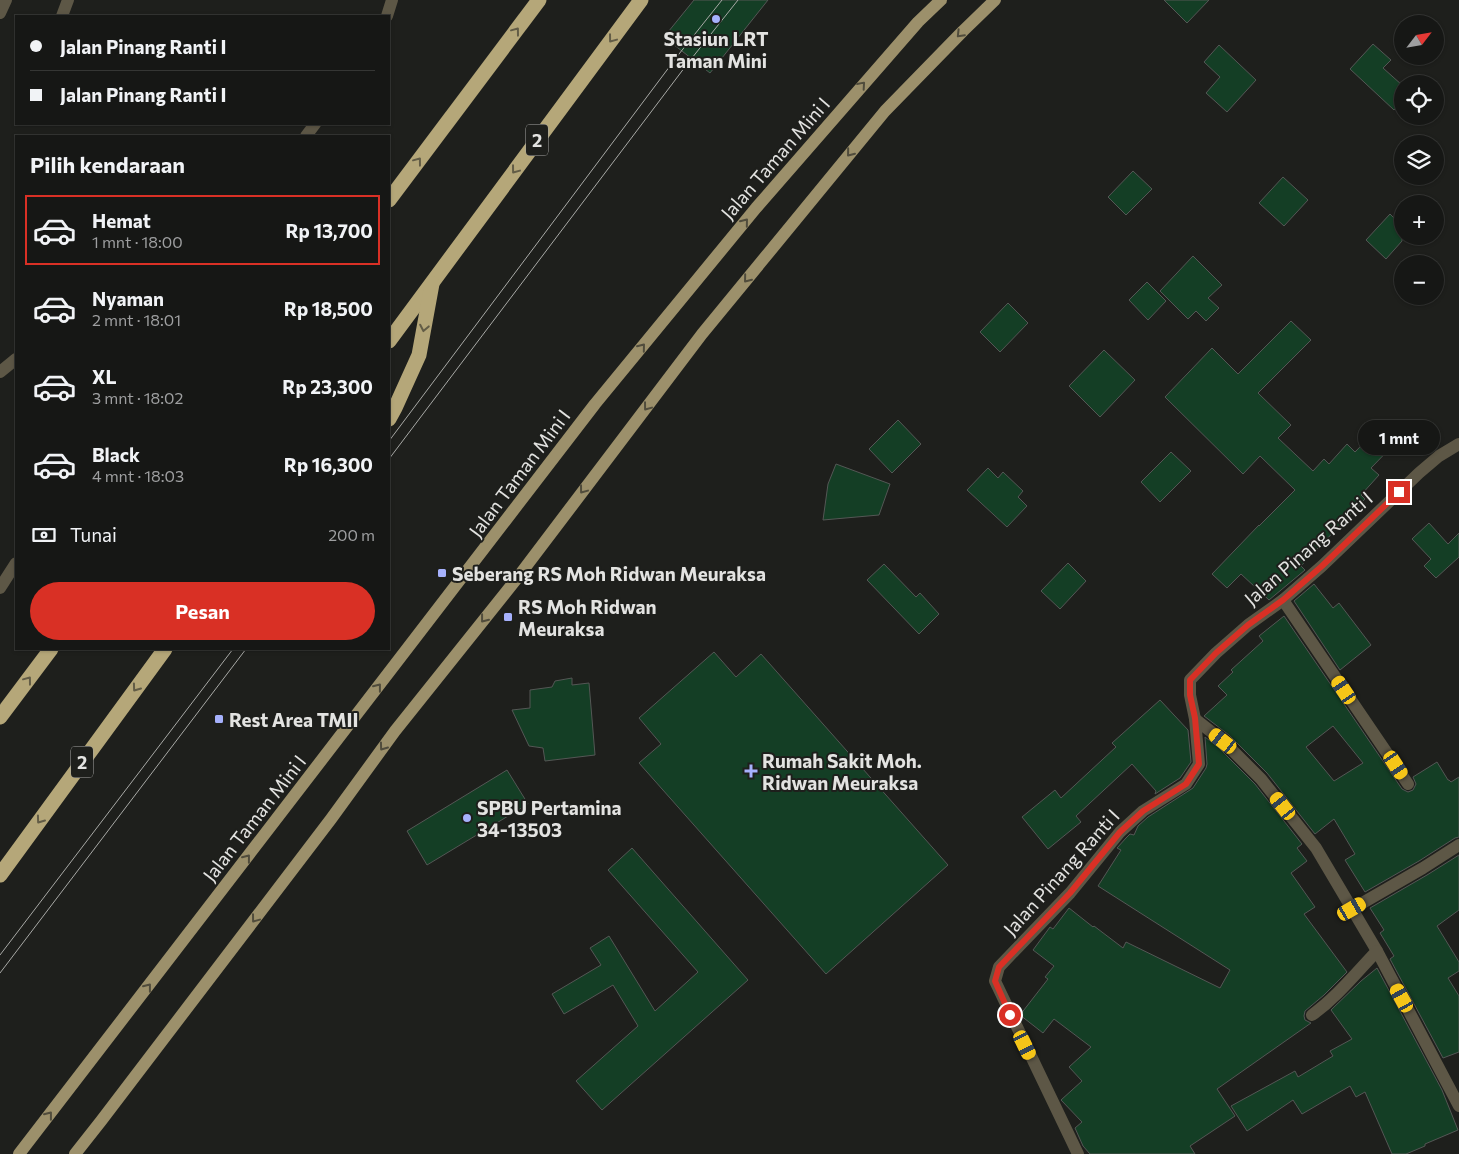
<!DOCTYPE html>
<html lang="id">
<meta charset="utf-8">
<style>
:root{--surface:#161715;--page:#1f201e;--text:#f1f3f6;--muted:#9e9fa0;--line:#353634;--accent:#d93025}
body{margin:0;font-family:Commissioner,sans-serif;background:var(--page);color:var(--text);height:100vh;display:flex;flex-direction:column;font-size:19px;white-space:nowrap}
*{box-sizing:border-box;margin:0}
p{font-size:16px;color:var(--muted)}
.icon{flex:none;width:28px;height:28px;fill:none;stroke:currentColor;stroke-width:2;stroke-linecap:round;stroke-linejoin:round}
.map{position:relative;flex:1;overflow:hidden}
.sheet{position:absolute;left:15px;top:135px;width:375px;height:515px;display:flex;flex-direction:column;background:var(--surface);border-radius:0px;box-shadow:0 1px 4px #0004,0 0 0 1px var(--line)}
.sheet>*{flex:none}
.banner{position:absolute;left:15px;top:15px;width:375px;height:110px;border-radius:0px;box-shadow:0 1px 4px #0004,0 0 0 1px var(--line);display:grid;align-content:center;height:110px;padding:0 15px;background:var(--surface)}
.needle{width:32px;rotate:59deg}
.controls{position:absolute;left:1394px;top:15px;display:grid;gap:10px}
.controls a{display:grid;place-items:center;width:50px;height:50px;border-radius:50%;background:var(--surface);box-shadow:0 1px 4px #0004,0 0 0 1px var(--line);font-size:25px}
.end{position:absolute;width:22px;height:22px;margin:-11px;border:6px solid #d93025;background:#fff;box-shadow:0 0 0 2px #fff}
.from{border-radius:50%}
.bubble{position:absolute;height:35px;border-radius:18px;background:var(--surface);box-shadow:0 1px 4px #0004,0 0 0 1px var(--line);font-size:16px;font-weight:700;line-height:35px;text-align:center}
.car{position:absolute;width:15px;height:30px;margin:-15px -8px;border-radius:6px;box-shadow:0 0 4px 1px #0007;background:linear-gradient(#f5c518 24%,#345 0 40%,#f5c518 0 76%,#345 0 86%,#f5c518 0)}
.banner b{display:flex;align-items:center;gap:18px;height:48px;font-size:19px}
.banner b+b{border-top:1px solid var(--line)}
.banner i{width:12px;height:12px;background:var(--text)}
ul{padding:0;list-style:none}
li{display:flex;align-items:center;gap:15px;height:70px;margin:0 10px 8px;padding:0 5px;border:2px solid transparent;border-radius:0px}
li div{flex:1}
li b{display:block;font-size:19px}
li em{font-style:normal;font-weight:700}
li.active{border-color:var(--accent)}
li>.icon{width:45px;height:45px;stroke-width:1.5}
h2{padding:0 15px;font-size:22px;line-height:60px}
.pay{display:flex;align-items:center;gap:12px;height:55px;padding:0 15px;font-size:19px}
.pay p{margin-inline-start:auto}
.cta{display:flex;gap:10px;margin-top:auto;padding:10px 15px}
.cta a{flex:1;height:58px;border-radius:30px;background:var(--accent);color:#fff;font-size:20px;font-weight:700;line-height:58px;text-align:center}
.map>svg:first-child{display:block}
.building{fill:#143e25;stroke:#545755;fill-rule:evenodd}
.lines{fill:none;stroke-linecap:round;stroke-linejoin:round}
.minor{stroke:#5d5746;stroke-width:12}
.major{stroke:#9c906b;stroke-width:12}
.highway{stroke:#b5a779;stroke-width:15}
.tram{stroke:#a8a9a6;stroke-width:1}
.oneway{stroke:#625c46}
.oneway2{stroke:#504c3c}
.route{stroke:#d93025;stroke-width:6}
.poi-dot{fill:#a6b1fc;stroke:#1e1f1c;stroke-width:2}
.labels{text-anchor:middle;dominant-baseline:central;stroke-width:4;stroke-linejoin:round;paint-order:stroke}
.shield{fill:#1e1f1c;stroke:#a8a8a6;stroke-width:1}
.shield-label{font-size:18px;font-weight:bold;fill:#e3e3e1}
.poi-label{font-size:19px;font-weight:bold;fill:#e3e3e1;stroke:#1e1f1c;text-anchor:start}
.street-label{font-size:19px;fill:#e3e3e1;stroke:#1e1f1c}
</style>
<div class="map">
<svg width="1459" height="1154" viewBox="0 0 1459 1154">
<rect width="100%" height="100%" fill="#1e1f1c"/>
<g class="building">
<path d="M694 0H768L710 73 664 37Z"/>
<path d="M1164 0H1209L1187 23Z"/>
<path d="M1373 44 1391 60 1383 68 1402 85V101L1394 110 1350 69Z"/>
<path d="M1219 45 1256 80 1227 112 1206 93 1220 77 1204 62Z"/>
<path d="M1133 171 1152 189 1126 215 1108 197Z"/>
<path d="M1283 177 1308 200 1284 226 1259 203Z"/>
<path d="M1390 214 1402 226V241L1386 259 1366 240Z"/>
<path d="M1193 256 1222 285 1208 298 1219 308 1206 321 1196 311 1188 319 1160 291Z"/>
<path d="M1147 282 1166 301 1148 320 1129 300Z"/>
<path d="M1008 303 1028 323 1000 352 980 332Z"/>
<path d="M1291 321 1311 340 1258 393 1291 425 1278 438 1313 471 1324 459 1329 464 1347 444 1355 452 1384 422 1400 438 1371 468 1379 475 1361 495 1365 499 1301 566 1305 570 1269 600 1241 574 1227 588 1212 574 1259 525V526L1295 490 1260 456 1243 474 1165 397 1212 348 1238 374Z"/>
<path d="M1104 350 1135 380 1100 417 1069 386Z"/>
<path d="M898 420 921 444 892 473 869 449Z"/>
<path d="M1171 452 1191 471 1160 502 1141 482Z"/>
<path d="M836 464 890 484 879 515 823 520 828 484Z"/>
<path d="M988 468 998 478 1003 472 1023 491 1018 497 1027 506 1007 527 967 490Z"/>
<path d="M1429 523 1448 544 1459 533V557L1436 578 1424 566 1431 559 1412 539Z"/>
<path d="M1068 563 1086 581 1060 609 1041 591Z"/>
<path d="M884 564 916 597 920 593 939 614 919 634 867 580Z"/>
<path d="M1314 584 1333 608 1339 603 1371 645 1340 670 1294 601Z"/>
<path d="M1284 616 1402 789 1408 792 1413 790 1416 784 1413 777 1437 762 1448 780H1449L1451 782 1459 777V837L1455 838 1419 861 1365 892 1345 860 1355 854 1334 819 1315 834 1267 773 1229 735 1204 716 1227 695 1218 686 1233 672 1231 670 1263 641 1259 636ZM1333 726 1363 763 1334 781 1306 747Z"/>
<path d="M714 652 736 677 761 654 948 865 826 974 639 763 661 744 639 718Z"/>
<path d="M572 678V685L589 683 595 755 545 761 543 748 529 746 512 710 530 708V690L552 687 555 681Z"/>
<path d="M1160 700 1188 730 1191 762 1180 778 1155 794 1156 791 1132 764 1076 816 1081 822 1048 849 1022 817 1055 790 1061 798 1116 747 1112 743Z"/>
<path d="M1205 737 1218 747 1255 784 1302 844 1297 848 1307 861 1291 873 1315 907 1304 914 1347 972 1324 995 1305 1011 1304 1016 1305 1020 1311 1023 1217 1089 1235 1116 1190 1146 1195 1154H1090L1083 1146 1075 1128 1082 1122 1061 1100 1082 1081 1069 1067 1091 1047 1054 1019 1043 1033 1020 1015 1048 979 1045 977 1054 966 1033 950 1050 927 1053 929 1069 908 1093 927 1094 926 1123 948 1126 942 1220 988 1230 970 1098 886 1121 850 1117 848 1126 838 1130 834 1134 835 1138 826 1148 817 1193 788 1206 768 1207 764Z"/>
<path d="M507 770 528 804 427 865 407 831Z"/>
<path d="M632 848 748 980 602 1110 576 1081 638 1026 613 985 564 1014 552 994 601 965 590 948 609 936 655 1011 698 972 608 870Z"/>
<path d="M1459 855V910L1437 926 1459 962V971L1448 978 1459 996V1052L1443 1058 1390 959 1394 956 1380 933 1384 930 1370 908 1427 875Z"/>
<path d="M1377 968 1442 1090 1458 1130 1425 1144V1146L1406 1154H1392L1365 1092 1356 1097 1350 1086 1302 1114 1293 1100 1247 1131 1231 1106 1295 1071 1298 1077 1333 1056 1330 1051 1352 1039 1331 1010 1361 981Z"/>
</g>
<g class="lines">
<g class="minor">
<path d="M0 13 6 0"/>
<path d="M62 16 68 0"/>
<path d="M387 16 392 0"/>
<path d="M306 136 315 124"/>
<path d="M0 372 16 359"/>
<path d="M0 588 16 563"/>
<path d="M1283 600 1408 784"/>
<path d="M1195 719 1223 741 1261 779 1316 848 1377 951 1459 1106"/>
<path d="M1352 909 1423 868 1459 845"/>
<path d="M1312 1015C1337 997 1355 974 1377 951"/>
<path d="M1078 1154 995 981 999 967 1070 893 1120 832 1143 811 1186 784 1199 764 1195 719 1190 695V680L1216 653 1248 625 1283 600 1322 566 1419 473 1439 456 1459 444"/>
</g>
<g class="major">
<path d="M19 1154 595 404 756 208 918 22 941 0"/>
<path d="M75 1154 101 1121 331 819 395 731 518 577 702 334 885 111 963 31 995 0"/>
</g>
<g class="highway">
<path d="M389 200 539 0"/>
<path d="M389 341 641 0"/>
<path d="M389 419 395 408 419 355 432 284"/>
<path d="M0 717 51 649"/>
<path d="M0 875 165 649"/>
</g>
<g class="tram">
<path d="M389 441 679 54 722 0"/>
<path d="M389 459 688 63 738 0"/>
<path d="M0 955 233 649"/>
<path d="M0 973 246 649"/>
</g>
</g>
<defs><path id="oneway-chevron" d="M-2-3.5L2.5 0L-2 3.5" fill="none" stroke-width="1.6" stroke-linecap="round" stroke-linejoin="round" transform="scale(1.25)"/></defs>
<g class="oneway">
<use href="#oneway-chevron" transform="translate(516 31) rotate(-53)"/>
<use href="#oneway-chevron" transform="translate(612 39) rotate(127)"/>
<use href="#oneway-chevron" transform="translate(418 161) rotate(-53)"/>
<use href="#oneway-chevron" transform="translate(515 170) rotate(127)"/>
<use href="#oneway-chevron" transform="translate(424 328) rotate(101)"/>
<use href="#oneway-chevron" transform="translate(28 680) rotate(-53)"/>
<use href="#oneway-chevron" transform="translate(136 688) rotate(126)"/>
<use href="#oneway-chevron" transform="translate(40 820) rotate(126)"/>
</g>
<g class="oneway2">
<use href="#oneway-chevron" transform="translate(960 34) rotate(134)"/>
<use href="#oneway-chevron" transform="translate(862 85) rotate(-49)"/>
<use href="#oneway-chevron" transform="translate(850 153) rotate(129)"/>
<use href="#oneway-chevron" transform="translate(745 222) rotate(-51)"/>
<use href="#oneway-chevron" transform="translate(747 279) rotate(129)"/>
<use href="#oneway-chevron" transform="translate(642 347) rotate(-51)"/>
<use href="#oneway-chevron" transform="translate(647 407) rotate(127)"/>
<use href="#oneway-chevron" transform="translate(583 490) rotate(127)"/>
<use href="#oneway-chevron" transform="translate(484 619) rotate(128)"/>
<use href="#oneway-chevron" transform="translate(378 687) rotate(-52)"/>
<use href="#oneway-chevron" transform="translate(383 747) rotate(126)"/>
<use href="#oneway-chevron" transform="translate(247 858) rotate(-52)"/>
<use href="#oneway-chevron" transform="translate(255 919) rotate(127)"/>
<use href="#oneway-chevron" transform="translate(148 987) rotate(-52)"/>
<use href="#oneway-chevron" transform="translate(49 1115) rotate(-52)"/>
</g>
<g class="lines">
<path class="route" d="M1010 1015 995 981 999 967 1070 893 1120 832 1143 811 1186 784 1199 764 1195 718 1190 695V680L1216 653 1248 625 1283 600 1322 566 1399 492"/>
</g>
<g class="poi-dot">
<circle cx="716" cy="19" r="5"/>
<rect x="437" y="568" width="10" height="10" rx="2.5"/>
<rect x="503" y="612" width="10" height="10" rx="2.5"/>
<rect x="214" y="714" width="10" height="10" rx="2.5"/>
<path d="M748.5 763.5h5v5h5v5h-5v5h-5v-5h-5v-5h5z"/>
<circle cx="467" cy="818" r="5"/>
</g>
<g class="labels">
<g class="shield">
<rect x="526" y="124.5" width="22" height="31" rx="4"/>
<rect x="71" y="746.5" width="22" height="31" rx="4"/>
</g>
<g class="shield-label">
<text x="537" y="140">2</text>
<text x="82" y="762">2</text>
</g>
<g class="poi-label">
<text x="716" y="38" text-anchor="middle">Stasiun LRT<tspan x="716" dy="22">Taman Mini</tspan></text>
<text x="452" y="573">Seberang RS Moh Ridwan Meuraksa</text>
<text x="518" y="606">RS Moh Ridwan<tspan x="518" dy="22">Meuraksa</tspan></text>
<text x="229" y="719">Rest Area TMII</text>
<text x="762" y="760">Rumah Sakit Moh.<tspan x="762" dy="22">Ridwan Meuraksa</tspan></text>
<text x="477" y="807">SPBU Pertamina<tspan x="477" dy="22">34-13503</tspan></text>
</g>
<g class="street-label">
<text transform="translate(775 158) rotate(-49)">Jalan Taman Mini I</text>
<text transform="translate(519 473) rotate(-53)">Jalan Taman Mini I</text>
<text transform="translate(1308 548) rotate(-41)">Jalan Pinang Ranti I</text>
<text transform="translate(254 818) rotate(-52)">Jalan Taman Mini I</text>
<text transform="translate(1061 872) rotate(-48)">Jalan Pinang Ranti I</text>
</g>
</g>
</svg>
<div class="controls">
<a><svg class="needle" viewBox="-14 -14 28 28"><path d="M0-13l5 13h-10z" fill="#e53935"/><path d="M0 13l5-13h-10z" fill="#9e9fa0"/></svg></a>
<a><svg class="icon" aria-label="locate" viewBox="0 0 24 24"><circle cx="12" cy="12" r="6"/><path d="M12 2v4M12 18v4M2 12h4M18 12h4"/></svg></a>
<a><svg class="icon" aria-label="layers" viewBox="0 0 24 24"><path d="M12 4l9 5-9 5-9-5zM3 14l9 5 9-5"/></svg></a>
<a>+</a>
<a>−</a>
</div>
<i class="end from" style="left:1010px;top:1015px"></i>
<i class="end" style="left:1399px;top:492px"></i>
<div class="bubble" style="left:1358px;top:420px;width:82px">1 mnt</div>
<i class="car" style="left:1344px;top:690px;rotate:326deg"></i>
<i class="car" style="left:1223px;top:741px;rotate:308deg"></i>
<i class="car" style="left:1396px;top:765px;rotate:147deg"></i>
<i class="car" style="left:1283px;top:806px;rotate:322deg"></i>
<i class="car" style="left:1352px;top:909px;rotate:60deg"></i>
<i class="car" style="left:1402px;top:998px;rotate:331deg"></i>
<i class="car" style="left:1025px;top:1045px;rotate:154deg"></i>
<div class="banner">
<b><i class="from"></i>Jalan Pinang Ranti I</b>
<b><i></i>Jalan Pinang Ranti I</b>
</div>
<section class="sheet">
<h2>Pilih kendaraan</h2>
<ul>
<li class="active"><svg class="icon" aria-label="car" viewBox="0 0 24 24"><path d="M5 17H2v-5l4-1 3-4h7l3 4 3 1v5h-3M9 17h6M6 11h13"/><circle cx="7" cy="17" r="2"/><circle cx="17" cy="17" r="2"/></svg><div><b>Hemat</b><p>1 mnt · 18:00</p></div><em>Rp 13,700</em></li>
<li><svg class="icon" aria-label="car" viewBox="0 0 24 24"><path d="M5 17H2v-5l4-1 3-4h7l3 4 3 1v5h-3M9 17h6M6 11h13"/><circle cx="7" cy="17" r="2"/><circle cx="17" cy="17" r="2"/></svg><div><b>Nyaman</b><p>2 mnt · 18:01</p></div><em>Rp 18,500</em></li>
<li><svg class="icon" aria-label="car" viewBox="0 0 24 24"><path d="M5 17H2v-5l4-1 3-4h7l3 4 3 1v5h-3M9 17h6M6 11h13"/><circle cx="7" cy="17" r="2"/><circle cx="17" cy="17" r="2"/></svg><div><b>XL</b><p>3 mnt · 18:02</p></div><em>Rp 23,300</em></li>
<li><svg class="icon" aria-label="car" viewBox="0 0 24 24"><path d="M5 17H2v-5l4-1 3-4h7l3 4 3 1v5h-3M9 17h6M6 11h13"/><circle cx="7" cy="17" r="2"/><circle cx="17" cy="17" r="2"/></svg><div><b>Black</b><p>4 mnt · 18:03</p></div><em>Rp 16,300</em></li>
</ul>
<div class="pay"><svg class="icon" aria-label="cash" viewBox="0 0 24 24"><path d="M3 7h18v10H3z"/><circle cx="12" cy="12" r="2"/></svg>Tunai<p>200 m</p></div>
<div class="cta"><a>Pesan</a></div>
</section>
</div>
